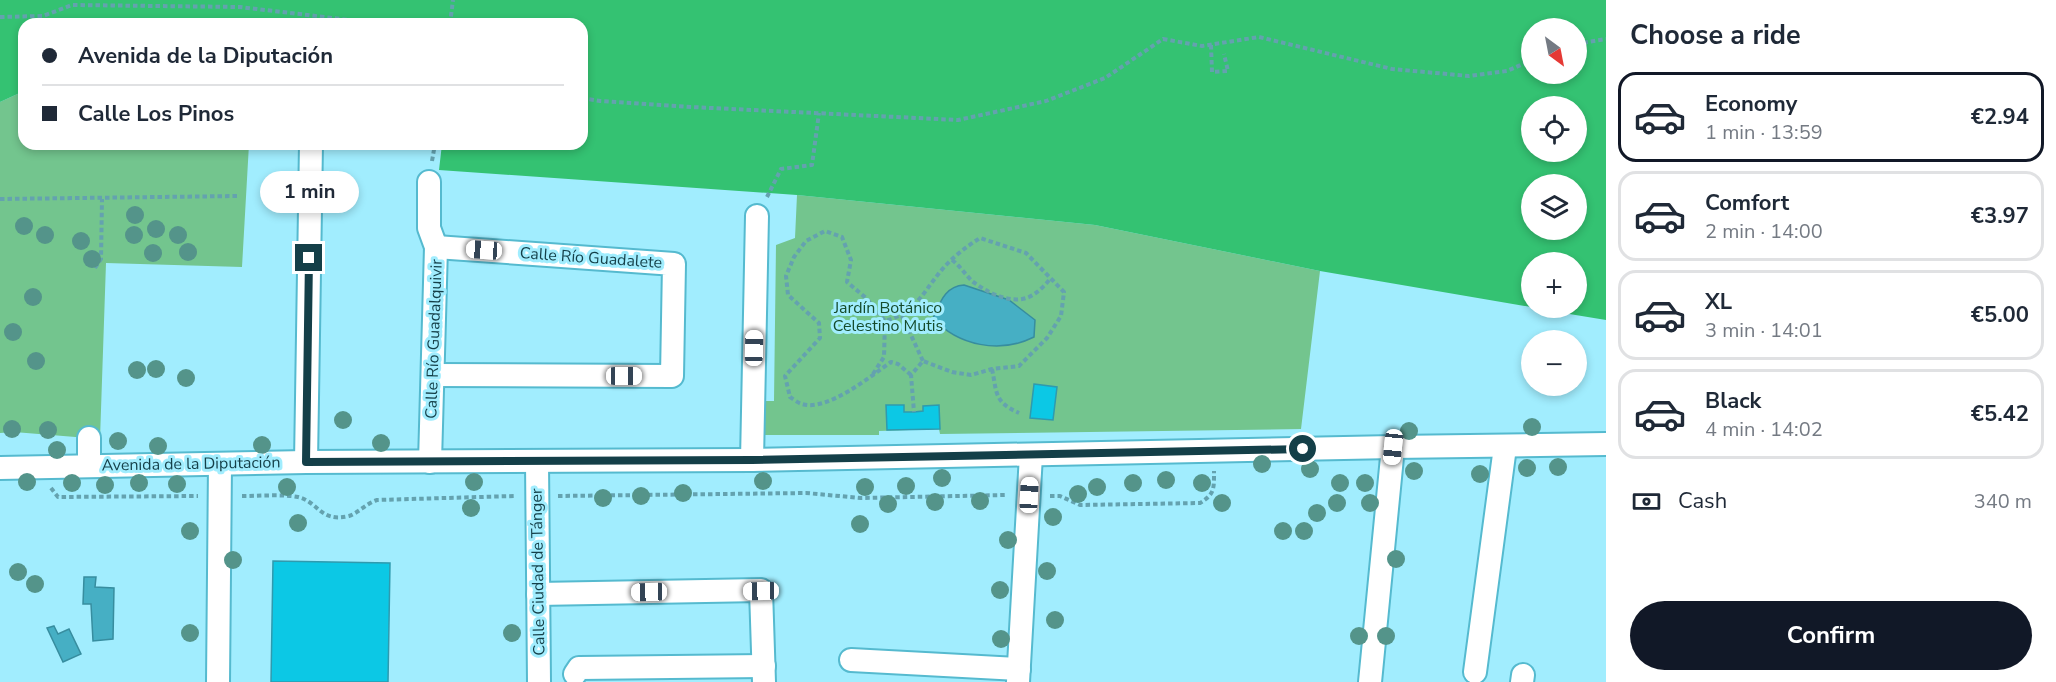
<!DOCTYPE html>
<meta charset="utf-8">
<style>
:root{--surface:#fff;--page:#f6f6f7;--text:#1f2937;--muted:#747a83;--line:#e0e1e3;--accent:#111827}
body{margin:0;font-family:"Nunito Sans",sans-serif;background:var(--page);color:var(--text);height:100vh;display:flex;flex-direction:column;font-size:22px;white-space:nowrap}
*{box-sizing:border-box;margin:0}
p{font-size:20px;color:var(--muted)}
.icon{flex:none;width:33px;height:33px;fill:none;stroke:currentColor;stroke-width:2;stroke-linecap:round;stroke-linejoin:round}
.map{position:relative;flex:1;overflow:hidden}
.sheet{display:flex;flex-direction:column;background:var(--surface);width:450px}
.sheet>*{flex:none}
.guide{position:absolute;left:18px;top:18px;width:570px;height:132px;border-radius:18px;box-shadow:0 3px 9px #0003;display:grid;align-content:center;height:132px;padding:0 24px;background:var(--surface)}
.needle{width:39px;rotate:148deg}
.buttons{position:absolute;left:1521px;top:18px;display:grid;gap:12px}
.buttons a{display:grid;place-items:center;width:66px;height:66px;border-radius:50%;background:var(--surface);box-shadow:0 3px 9px #0003;font-size:30px}
.end{position:absolute;width:27px;height:27px;margin:-14px;border:8px solid #143f48;background:#fff;box-shadow:0 0 0 3px #fff}
.from{border-radius:50%}
.bubble{position:absolute;height:42px;border-radius:21px;background:var(--surface);box-shadow:0 3px 9px #0003;font-size:20px;font-weight:700;line-height:42px;text-align:center}
.car{position:absolute;width:18px;height:36px;margin:-18px -9px;border-radius:8px;box-shadow:0 0 4px 2px #0007;background:linear-gradient(#fff 24%,#345 0 40%,#fff 0 76%,#345 0 86%,#fff 0)}
.guide b{display:flex;align-items:center;gap:21px;height:57px;font-size:22px}
.guide b+b{border-top:2px solid var(--line)}
.guide i{width:15px;height:15px;background:var(--text)}
ul{padding:0;list-style:none}
li{display:flex;align-items:center;gap:18px;height:90px;margin:0 12px 9px;padding:0 12px;border:3px solid var(--line);border-radius:18px}
li div{flex:1}
li b{display:block;font-size:22px}
li em{font-style:normal;font-weight:700}
li.active{border-color:var(--accent)}
li>.icon{width:54px;height:54px;stroke-width:1.5}
h2{padding:0 24px;font-size:27px;line-height:72px}
.pay{display:flex;align-items:center;gap:15px;height:66px;padding:0 24px;font-size:22px}
.pay p{margin-inline-start:auto}
.action{display:flex;gap:12px;margin-top:auto;padding:12px 24px}
.action a{flex:1;height:69px;border-radius:36px;background:var(--accent);color:#fff;font-size:24px;font-weight:700;line-height:69px;text-align:center}
main{display:flex;flex:1;min-height:0}
.map>svg:first-child{display:block}
.green{fill:#73c58e}
.forest{fill:#34c272;fill-rule:evenodd}
.water{fill:#46afc4;stroke:#378d9f;stroke-width:1.5}
.building{fill:#0cc8e5;stroke:#2f9aae;stroke-width:1.5}
.lines{fill:none;stroke-linecap:round;stroke-linejoin:round}
.minor-casing{stroke:#55bacf;stroke-width:26}
.path{stroke:#64a2af;stroke-width:4;stroke-dasharray:4.5 3;stroke-linecap:butt}
.minor{stroke:#fff;stroke-width:22}
.tree{fill:#54948a}
.route{stroke:#143f48;stroke-width:8}
.labels{text-anchor:middle;dominant-baseline:central;stroke-width:6;stroke-linejoin:round;paint-order:stroke}
.street-label{font-size:16px;fill:#143f48;stroke:#a1edfe}
.park-label{font-size:16px;fill:#154b2b;stroke:#a1edfe}
</style>
<main>
<div class="map">
<svg width="1606" height="682" viewBox="0 0 1606 682">
<rect width="100%" height="100%" fill="#a1edfe"/>
<g class="green">
<path d="M24 91V144H249L242 267 106 263 100 439 14 432 0 433V102Z"/>
<path d="M797 195 1095 225 1320 271 1301 429 940 434 939 429 879 431V435H760V401H774L776 245 795 238Z"/>
</g>
<path class="forest" d="M0 0H1606V320L1533 308H1576V262H1532L1531 307 1320 271 1095 225 797 195 439 170 442 144H582V24H24V91L0 102ZM1532 28H1576V74H1532ZM1532 106H1576V152H1532ZM1532 184H1576V230H1532Z"/>
<g class="water">
<path d="M964 285 1009 300 1035 320 1034 337C1000 354 958 346 933 318 940 303 945 286 964 285Z"/>
<path d="M84 577H96L95 587 114 588 113 639 93 641 91 604H83Z"/>
<path d="M54 626 58 634 69 629 81 654 63 662 47 628Z"/>
</g>
<g class="building">
<path d="M1034 384 1057 387 1053 420 1030 418Z"/>
<path d="M886 405H904V412H914L923 411V406L939 405 940 429 887 430Z"/>
<path d="M273 561 390 563 388 682H271Z"/>
</g>
<g class="lines">
<defs>
<g id="minor">
<path d="M429 182V228L436 247 430 462"/>
<path d="M433 375 672 376 674 264 436 247"/>
<path d="M752 460 757 216"/>
<path d="M306 462 311 144"/>
<path d="M537 462 539 682"/>
<path d="M89 466V438"/>
<path d="M0 468 306 462 752 460 1393 447 1606 444"/>
<path d="M538 594 761 590 764 682"/>
<path d="M851 660 1019 669"/>
<path d="M1475 672 1505 447"/>
<path d="M575 674 579 668 764 666"/>
<path d="M218 682 220 464"/>
<path d="M1018 682 1031 455"/>
<path d="M1370 682 1393 447"/>
<path d="M1522 682 1523 675"/>
</g>
</defs>
<use href="#minor" class="minor-casing"/>
<g class="path">
<path d="M0 17 43 16 72 5 240 7 358 21 413 24"/>
<path d="M450 24 453 0"/>
<path d="M1576 44 1606 39"/>
<path d="M1211 45 1212 72 1228 71 1224 54"/>
<path d="M582 98 600 101 691 107 958 120 1046 101 1105 78 1163 39 1202 46 1259 37 1392 69 1469 76 1507 71 1532 60"/>
<path d="M432 161 435 144"/>
<path d="M767 197 781 169 812 165 819 113"/>
<path d="M0 199 239 196"/>
<path d="M952 260C960 266 965 274 972 281 986 292 1011 305 1029 297 1038 293 1045 285 1051 278"/>
<path d="M95 268 101 259 102 199"/>
<path d="M902 316 923 361"/>
<path d="M992 369C997 393 994 402 1019 413"/>
<path d="M873 374 884 357 885 321"/>
<path d="M911 375 898 364 891 362C871 376 827 412 802 404 798 403 793 399 790 397L785 376 820 338 819 323 788 295 786 276 794 257 806 241 825 231 842 237 851 260 847 282 866 298 885 321C915 313 922 294 940 272 951 258 966 247 980 238L1026 253 1064 292 1061 316 1047 338 1019 366 992 369 971 375 952 372 923 361 911 375 914 412"/>
<path d="M51 488 58 497 198 496"/>
<path d="M242 496C257 496 284 494 298 497 319 502 320 523 349 516 358 513 367 503 377 500L514 496"/>
<path d="M558 496 806 493 861 498 1006 495"/>
<path d="M1050 496H1060L1080 505 1200 503C1215 494 1214 488 1214 471"/>
</g>
<use href="#minor" class="minor"/>
</g>
<g class="tree">
<circle cx="135" cy="215" r="9"/>
<circle cx="24" cy="226" r="9"/>
<circle cx="156" cy="229" r="9"/>
<circle cx="45" cy="235" r="9"/>
<circle cx="134" cy="235" r="9"/>
<circle cx="178" cy="235" r="9"/>
<circle cx="81" cy="241" r="9"/>
<circle cx="188" cy="252" r="9"/>
<circle cx="153" cy="253" r="9"/>
<circle cx="92" cy="259" r="9"/>
<circle cx="33" cy="297" r="9"/>
<circle cx="13" cy="332" r="9"/>
<circle cx="36" cy="361" r="9"/>
<circle cx="156" cy="369" r="9"/>
<circle cx="137" cy="370" r="9"/>
<circle cx="186" cy="378" r="9"/>
<circle cx="343" cy="420" r="9"/>
<circle cx="1532" cy="427" r="9"/>
<circle cx="12" cy="429" r="9"/>
<circle cx="48" cy="430" r="9"/>
<circle cx="1409" cy="431" r="9"/>
<circle cx="118" cy="441" r="9"/>
<circle cx="381" cy="443" r="9"/>
<circle cx="262" cy="445" r="9"/>
<circle cx="158" cy="446" r="9"/>
<circle cx="57" cy="450" r="9"/>
<circle cx="1262" cy="464" r="9"/>
<circle cx="1558" cy="467" r="9"/>
<circle cx="1527" cy="468" r="9"/>
<circle cx="1310" cy="469" r="9"/>
<circle cx="1414" cy="471" r="9"/>
<circle cx="1480" cy="474" r="9"/>
<circle cx="942" cy="478" r="9"/>
<circle cx="1166" cy="480" r="9"/>
<circle cx="763" cy="481" r="9"/>
<circle cx="27" cy="482" r="9"/>
<circle cx="474" cy="482" r="9"/>
<circle cx="72" cy="483" r="9"/>
<circle cx="139" cy="483" r="9"/>
<circle cx="1133" cy="483" r="9"/>
<circle cx="1202" cy="483" r="9"/>
<circle cx="1340" cy="483" r="9"/>
<circle cx="1365" cy="483" r="9"/>
<circle cx="177" cy="484" r="9"/>
<circle cx="105" cy="485" r="9"/>
<circle cx="906" cy="486" r="9"/>
<circle cx="287" cy="487" r="9"/>
<circle cx="865" cy="487" r="9"/>
<circle cx="1097" cy="487" r="9"/>
<circle cx="683" cy="493" r="9"/>
<circle cx="1078" cy="494" r="9"/>
<circle cx="641" cy="496" r="9"/>
<circle cx="603" cy="498" r="9"/>
<circle cx="980" cy="501" r="9"/>
<circle cx="935" cy="502" r="9"/>
<circle cx="1222" cy="503" r="9"/>
<circle cx="1337" cy="503" r="9"/>
<circle cx="1370" cy="503" r="9"/>
<circle cx="888" cy="504" r="9"/>
<circle cx="471" cy="508" r="9"/>
<circle cx="1317" cy="513" r="9"/>
<circle cx="1053" cy="517" r="9"/>
<circle cx="298" cy="523" r="9"/>
<circle cx="860" cy="524" r="9"/>
<circle cx="190" cy="531" r="9"/>
<circle cx="1283" cy="531" r="9"/>
<circle cx="1304" cy="531" r="9"/>
<circle cx="1008" cy="540" r="9"/>
<circle cx="1396" cy="559" r="9"/>
<circle cx="233" cy="560" r="9"/>
<circle cx="1047" cy="571" r="9"/>
<circle cx="18" cy="572" r="9"/>
<circle cx="35" cy="584" r="9"/>
<circle cx="1000" cy="590" r="9"/>
<circle cx="1055" cy="620" r="9"/>
<circle cx="190" cy="633" r="9"/>
<circle cx="512" cy="633" r="9"/>
<circle cx="1359" cy="636" r="9"/>
<circle cx="1386" cy="636" r="9"/>
<circle cx="1001" cy="639" r="9"/>
</g>
<g class="lines">
<path class="route" d="M309 258 306 462 752 460 1303 449"/>
</g>
<g class="labels">
<g class="street-label">
<text transform="translate(591 258) rotate(4)">Calle Río Guadalete</text>
<text transform="translate(434 339) rotate(-88)">Calle Río Guadalquivir</text>
<text transform="translate(191 464) rotate(-1)">Avenida de la Diputación</text>
<text transform="translate(538 572) rotate(-91)">Calle Ciudad de Tánger</text>
</g>
<g class="park-label">
<text x="888" y="308">Jardín Botánico<tspan x="888" dy="18">Celestino Mutis</tspan></text>
</g>
</g>
</svg>
<div class="buttons">
<a><svg class="needle" viewBox="-14 -14 28 28"><path d="M0-13l5 13h-10z" fill="#e53935"/><path d="M0 13l5-13h-10z" fill="#747a83"/></svg></a>
<a><svg class="icon" aria-label="locate" viewBox="0 0 24 24"><circle cx="12" cy="12" r="6"/><path d="M12 2v4M12 18v4M2 12h4M18 12h4"/></svg></a>
<a><svg class="icon" aria-label="layers" viewBox="0 0 24 24"><path d="M12 4l9 5-9 5-9-5zM3 14l9 5 9-5"/></svg></a>
<a>+</a>
<a>−</a>
</div>
<i class="end from" style="left:1303px;top:449px"></i>
<i class="end" style="left:309px;top:258px"></i>
<div class="bubble" style="left:260px;top:171px;width:99px">1 min</div>
<i class="car" style="left:484px;top:250px;rotate:274deg"></i>
<i class="car" style="left:754px;top:348px;rotate:1deg"></i>
<i class="car" style="left:624px;top:376px;rotate:90deg"></i>
<i class="car" style="left:1393px;top:447px;rotate:186deg"></i>
<i class="car" style="left:1029px;top:495px;rotate:3deg"></i>
<i class="car" style="left:761px;top:591px;rotate:269deg"></i>
<i class="car" style="left:649px;top:592px;rotate:269deg"></i>
<div class="guide">
<b><i class="from"></i>Avenida de la Diputación</b>
<b><i></i>Calle Los Pinos</b>
</div>
</div>
<section class="sheet">
<h2>Choose a ride</h2>
<ul>
<li class="active"><svg class="icon" aria-label="car" viewBox="0 0 24 24"><path d="M5 17H2v-5l4-1 3-4h7l3 4 3 1v5h-3M9 17h6M6 11h13"/><circle cx="7" cy="17" r="2"/><circle cx="17" cy="17" r="2"/></svg><div><b>Economy</b><p>1 min · 13:59</p></div><em>€2.94</em></li>
<li><svg class="icon" aria-label="car" viewBox="0 0 24 24"><path d="M5 17H2v-5l4-1 3-4h7l3 4 3 1v5h-3M9 17h6M6 11h13"/><circle cx="7" cy="17" r="2"/><circle cx="17" cy="17" r="2"/></svg><div><b>Comfort</b><p>2 min · 14:00</p></div><em>€3.97</em></li>
<li><svg class="icon" aria-label="car" viewBox="0 0 24 24"><path d="M5 17H2v-5l4-1 3-4h7l3 4 3 1v5h-3M9 17h6M6 11h13"/><circle cx="7" cy="17" r="2"/><circle cx="17" cy="17" r="2"/></svg><div><b>XL</b><p>3 min · 14:01</p></div><em>€5.00</em></li>
<li><svg class="icon" aria-label="car" viewBox="0 0 24 24"><path d="M5 17H2v-5l4-1 3-4h7l3 4 3 1v5h-3M9 17h6M6 11h13"/><circle cx="7" cy="17" r="2"/><circle cx="17" cy="17" r="2"/></svg><div><b>Black</b><p>4 min · 14:02</p></div><em>€5.42</em></li>
</ul>
<div class="pay"><svg class="icon" aria-label="cash" viewBox="0 0 24 24"><path d="M3 7h18v10H3z"/><circle cx="12" cy="12" r="2"/></svg>Cash<p>340 m</p></div>
<div class="action"><a>Confirm</a></div>
</section>
</main>
